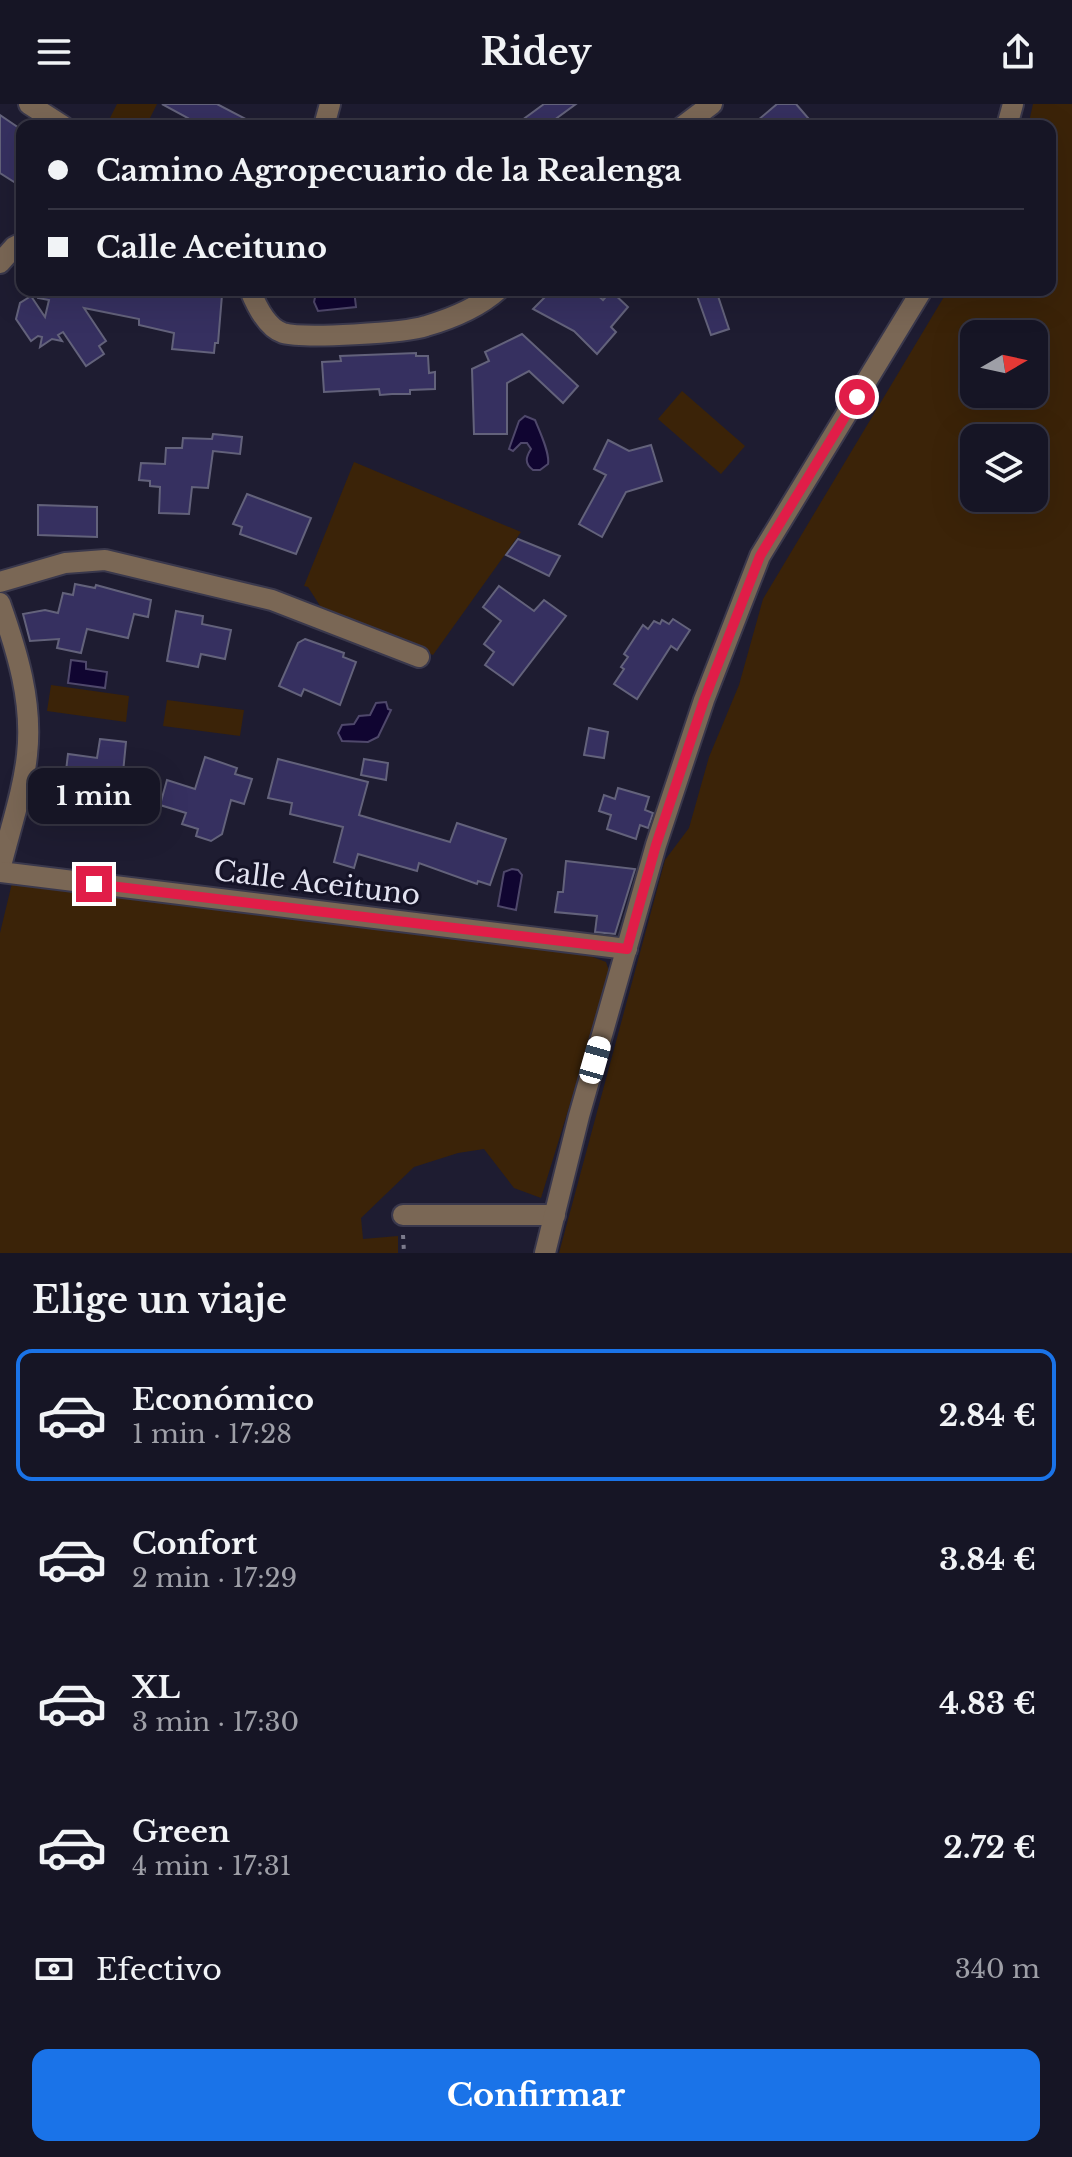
<!DOCTYPE html>
<html lang="es">
<meta charset="utf-8">
<style>
:root{--surface:#161525;--page:#232232;--text:#f1f3f6;--muted:#9e9fa7;--line:#353442;--accent:#1a73e8}
body{margin:0;font-family:"Libre Baskerville",serif;background:var(--page);color:var(--text);height:100vh;display:flex;flex-direction:column;font-size:30px;white-space:nowrap}
*{box-sizing:border-box;margin:0}
p{font-size:26px;color:var(--muted)}
.icon{flex:none;width:44px;height:44px;fill:none;stroke:currentColor;stroke-width:2;stroke-linecap:round;stroke-linejoin:round}
.map{position:relative;height:1149px;overflow:hidden}
.drawer{display:flex;flex-direction:column;background:var(--surface);flex:1}
.drawer>*{flex:none}
.banner{position:absolute;left:16px;top:16px;width:1040px;height:176px;border-radius:16px;box-shadow:0 8px 32px #0002,0 0 0 2px var(--line);display:grid;align-content:center;height:176px;padding:0 32px;background:var(--surface)}
.needle{width:52px;rotate:81deg}
.fabs{position:absolute;left:960px;top:216px;display:grid;gap:16px}
.fabs a{display:grid;place-items:center;width:88px;height:88px;border-radius:16px;background:var(--surface);box-shadow:0 8px 32px #0002,0 0 0 2px var(--line);font-size:40px}
.end{position:absolute;width:36px;height:36px;margin:-18px;border:10px solid #e11d48;background:#fff;box-shadow:0 0 0 4px #fff}
.from{border-radius:50%}
.bubble{position:absolute;height:56px;border-radius:16px;background:var(--surface);box-shadow:0 8px 32px #0002,0 0 0 2px var(--line);font-size:26px;font-weight:700;line-height:56px;text-align:center}
.car{position:absolute;width:24px;height:48px;margin:-24px -12px;border-radius:10px;box-shadow:0 0 6px 2px #0007;background:linear-gradient(#fff 24%,#345 0 40%,#fff 0 76%,#345 0 86%,#fff 0)}
.banner b{display:flex;align-items:center;gap:28px;height:76px;font-size:30px}
.banner b+b{border-top:2px solid var(--line)}
.banner i{width:20px;height:20px;background:var(--text)}
ul{padding:0;list-style:none}
li{display:flex;align-items:center;gap:24px;height:132px;margin:0 16px 12px;padding:0 16px;border:4px solid transparent;border-radius:16px}
li div{flex:1}
li b{display:block;font-size:30px}
li em{font-style:normal;font-weight:700}
li.current{border-color:var(--accent)}
li>.icon{width:72px;height:72px;stroke-width:1.5}
h2{padding:0 32px;font-size:36px;line-height:96px}
.pay{display:flex;align-items:center;gap:20px;height:88px;padding:0 32px;font-size:30px}
.pay p{margin-inline-start:auto}
.cta{display:flex;gap:16px;margin-top:auto;padding:16px 32px}
.cta a{flex:1;height:92px;border-radius:16px;background:var(--accent);color:#fff;font-size:32px;font-weight:700;line-height:92px;text-align:center}
header{display:flex;justify-content:space-between;align-items:center;height:104px;padding:0 32px;background:var(--surface);font-size:36px;font-weight:700}
.map>svg:first-child{display:block}
.green{fill:#3b2308;fill-rule:evenodd}
.water{fill:#100531;stroke:#4f486b;stroke-width:2}
.building{fill:#363060;stroke:#63627b;stroke-width:2}
.lines{fill:none;stroke-linecap:round;stroke-linejoin:round}
.minor-casing{stroke:#3a384c;stroke-width:24}
.path{stroke:#7b7a8b;stroke-width:4;stroke-dasharray:4 6;stroke-linecap:butt}
.minor{stroke:#7a6755;stroke-width:20}
.route{stroke:#e11d48;stroke-width:10}
.labels{text-anchor:middle;dominant-baseline:central;stroke-width:6;stroke-linejoin:round;paint-order:stroke}
.street-label{font-size:28px;fill:#e3e3f1;stroke:#151327}
</style>
<header><svg class="icon" aria-label="menu" viewBox="0 0 24 24"><path d="M4 6h16M4 12h16M4 18h16"/></svg>Ridey<svg class="icon" aria-label="share" viewBox="0 0 24 24"><path d="M12 15V3M7 8l5-5 5 5M5 13v7h14v-7"/></svg></header>
<div class="map">
<svg width="1072" height="1149" viewBox="0 0 1072 1149">
<rect width="100%" height="100%" fill="#1e1c31"/>
<g class="green">
<path d="M117 0H157L146 22H106Z"/>
<path d="M1033 0H1072V1149H559L665 756 689 724 709 653 739 581 763 495 948 186H1050V22H1028ZM974 230H1034V290H974ZM974 334H1034V394H974Z"/>
<path d="M682 287 745 342 721 370 658 315Z"/>
<path d="M354 358 521 428 433 551 322 505 308 483 304 482Z"/>
<path d="M51 581 129 592 126 618 47 607Z"/>
<path d="M167 596 244 606 240 632 163 622Z"/>
<path d="M12 779 585 850 606 858 610 870 541 1094 514 1084 484 1045 458 1049 414 1063 361 1114 363 1135 398 1132V1149H0V829Z"/>
</g>
<g class="water">
<path d="M354 186 356 203 318 207 314 198 316 189Z"/>
<path d="M525 312 535 316C540 328 550 349 548 360L540 366H533C524 359 526 353 531 345L527 339H521L513 347 509 345 519 317Z"/>
<path d="M71 556 86 558V565L107 568 105 584 68 579Z"/>
<path d="M386 598 388 605 391 606 378 633 368 638 342 637 338 629 342 621 354 620 359 612 370 611 376 599Z"/>
<path d="M512 765 518 766 522 771 516 806 498 802 504 768Z"/>
</g>
<g class="building">
<path d="M162 0H217L259 22H183L188 14Z"/>
<path d="M544 0H576L546 22H514Z"/>
<path d="M777 0H796L815 22H751Z"/>
<path d="M0 11 22 26V83L0 69Z"/>
<path d="M39 186H208V189L222 191 218 239H215L214 249 172 245 174 229 139 221V215L84 204 106 237 99 242 104 250 86 262 63 228 58 231 62 237 52 235 40 243 42 233 38 232 31 237 16 215 20 199 31 192 45 213 49 196 38 194Z"/>
<path d="M552 186H592L603 196 611 187 628 203 611 223 616 228 597 250 574 227 533 205Z"/>
<path d="M695 186H716L729 225 711 231Z"/>
<path d="M522 230 578 282 563 299 529 267 507 279V330H474L472 265 489 257 485 248Z"/>
<path d="M416 249V252H428L429 269 435 268V285L410 286V290H392L380 291 379 285 324 288 322 258 341 257 340 252Z"/>
<path d="M213 330 242 333 240 350 213 347 208 384 192 383 189 410 159 409 160 383 150 382V377L139 376 141 359 165 360 166 344H182L183 334 212 335Z"/>
<path d="M608 336 629 347 651 341 662 377 626 388 602 433 579 420 606 371 594 365Z"/>
<path d="M247 390 311 414 296 450 240 430 242 423 233 420Z"/>
<path d="M38 401 97 403V433L38 431Z"/>
<path d="M518 435 560 452 549 472 506 451Z"/>
<path d="M75 480 95 484 96 481 151 496 148 513 134 510 128 534 87 525 81 549 57 544 59 535 30 537 23 510 45 506 58 509 63 489 73 491Z"/>
<path d="M499 482 534 507 544 496 566 512 513 581 485 561 494 548 484 540 501 517 483 503Z"/>
<path d="M176 507 203 512 202 520 231 526 225 555 201 550 198 563 167 557Z"/>
<path d="M673 515 690 526 677 546 671 542 637 595 614 580 624 565 621 563 628 553 624 550 643 521 648 525 654 517 660 520 662 516 669 520Z"/>
<path d="M305 535 344 549 343 553 356 558 340 601 304 585 301 592 279 582 298 539Z"/>
<path d="M589 624 608 628 604 654 584 651Z"/>
<path d="M100 635 126 638 120 699 99 696 101 680 65 675 68 650 97 654Z"/>
<path d="M205 653 237 664 235 670 252 675 244 700 231 696 222 730 211 737 196 732 198 725 182 720 186 709 160 701 167 676 195 685Z"/>
<path d="M278 655 368 678 359 711 450 738 457 719 506 735 490 781 478 777 477 780 419 759 417 767 358 750 354 764 334 758 343 723 290 710 292 699 268 694Z"/>
<path d="M364 655 388 659 386 676 361 671Z"/>
<path d="M618 684 649 693 645 706 653 709 648 724 640 721 636 735 607 725 611 711 599 707 604 691 615 695Z"/>
<path d="M566 757 635 765 615 830 595 828 597 812 555 808 558 788H563Z"/>
</g>
<g class="lines">
<defs>
<g id="minor">
<path d="M29 0 63 22"/>
<path d="M324 22 330 0"/>
<path d="M683 22 712 0"/>
<path d="M1007 22 1013 0"/>
<path d="M0 159 14 143 22 139"/>
<path d="M250 186C256 201 267 224 283 229 304 235 405 229 426 222 450 215 479 203 498 186"/>
<path d="M0 478 65 459 105 456 272 496 419 553"/>
<path d="M0 499C17 547 33 598 27 651 23 689 9 728 0 766"/>
<path d="M0 768 627 845"/>
<path d="M403 1111H555"/>
<path d="M545 1149 579 1012 656 741 704 596 760 452 922 186"/>
</g>
</defs>
<use href="#minor" class="minor-casing"/>
<path class="path" d="M403 1131 404 1149"/>
<use href="#minor" class="minor"/>
</g>
<g class="lines">
<path class="route" d="M94 780 627 845 656 741 704 596 760 452 857 293"/>
</g>
<g class="labels">
<g class="street-label">
<text transform="translate(317 779) rotate(7)">Calle Aceituno</text>
</g>
</g>
</svg>
<div class="fabs">
<a><svg class="needle" viewBox="-14 -14 28 28"><path d="M0-13l5 13h-10z" fill="#e53935"/><path d="M0 13l5-13h-10z" fill="#9e9fa7"/></svg></a>
<a><svg class="icon" aria-label="layers" viewBox="0 0 24 24"><path d="M12 4l9 5-9 5-9-5zM3 14l9 5 9-5"/></svg></a>
</div>
<i class="end from" style="left:857px;top:293px"></i>
<i class="end" style="left:94px;top:780px"></i>
<div class="bubble" style="left:28px;top:664px;width:132px">1 min</div>
<i class="car" style="left:595px;top:956px;rotate:16deg"></i>
<div class="banner">
<b><i class="from"></i>Camino Agropecuario de la Realenga</b>
<b><i></i>Calle Aceituno</b>
</div>
</div>
<section class="drawer">
<h2>Elige un viaje</h2>
<ul>
<li class="current"><svg class="icon" aria-label="car" viewBox="0 0 24 24"><path d="M5 17H2v-5l4-1 3-4h7l3 4 3 1v5h-3M9 17h6M6 11h13"/><circle cx="7" cy="17" r="2"/><circle cx="17" cy="17" r="2"/></svg><div><b>Económico</b><p>1 min · 17:28</p></div><em>2.84 €</em></li>
<li><svg class="icon" aria-label="car" viewBox="0 0 24 24"><path d="M5 17H2v-5l4-1 3-4h7l3 4 3 1v5h-3M9 17h6M6 11h13"/><circle cx="7" cy="17" r="2"/><circle cx="17" cy="17" r="2"/></svg><div><b>Confort</b><p>2 min · 17:29</p></div><em>3.84 €</em></li>
<li><svg class="icon" aria-label="car" viewBox="0 0 24 24"><path d="M5 17H2v-5l4-1 3-4h7l3 4 3 1v5h-3M9 17h6M6 11h13"/><circle cx="7" cy="17" r="2"/><circle cx="17" cy="17" r="2"/></svg><div><b>XL</b><p>3 min · 17:30</p></div><em>4.83 €</em></li>
<li><svg class="icon" aria-label="car" viewBox="0 0 24 24"><path d="M5 17H2v-5l4-1 3-4h7l3 4 3 1v5h-3M9 17h6M6 11h13"/><circle cx="7" cy="17" r="2"/><circle cx="17" cy="17" r="2"/></svg><div><b>Green</b><p>4 min · 17:31</p></div><em>2.72 €</em></li>
</ul>
<div class="pay"><svg class="icon" aria-label="cash" viewBox="0 0 24 24"><path d="M3 7h18v10H3z"/><circle cx="12" cy="12" r="2"/></svg>Efectivo<p>340 m</p></div>
<div class="cta"><a>Confirmar</a></div>
</section>
